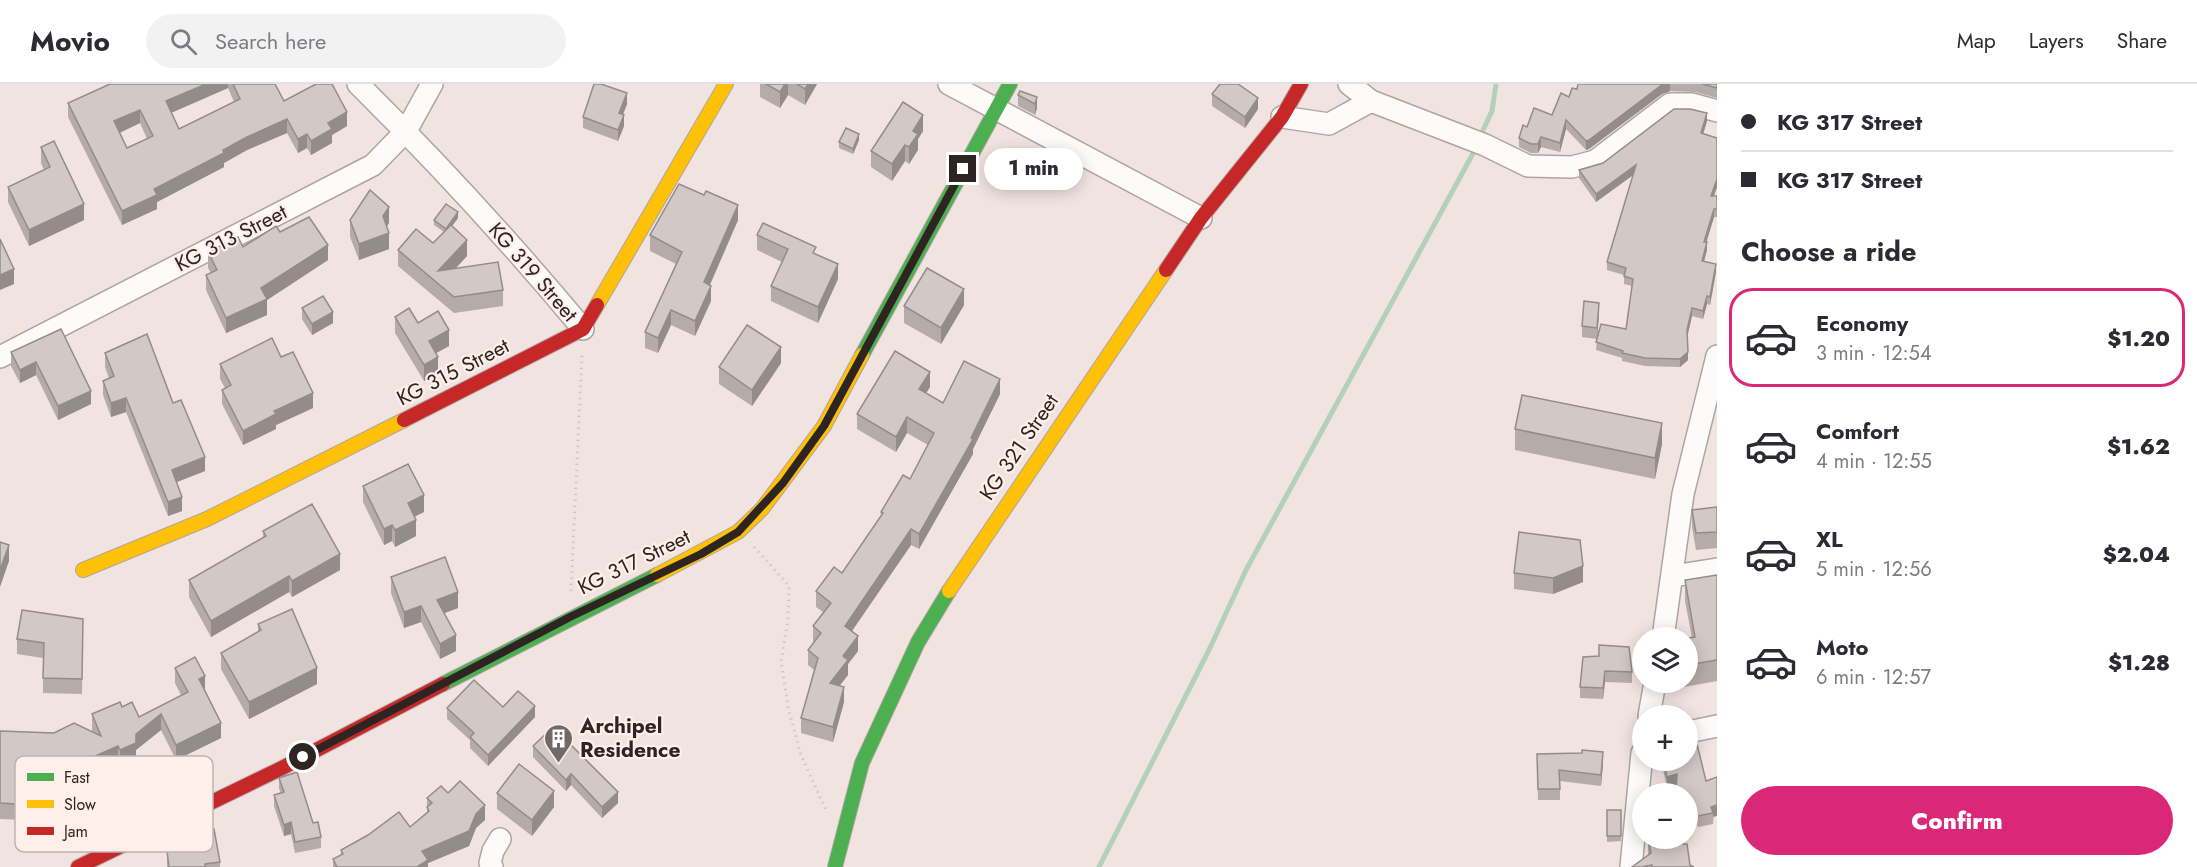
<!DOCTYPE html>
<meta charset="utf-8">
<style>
:root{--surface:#fff;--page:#f2f2f3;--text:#2b2b33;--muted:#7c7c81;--line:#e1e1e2;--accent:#db2777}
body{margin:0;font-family:Jost,sans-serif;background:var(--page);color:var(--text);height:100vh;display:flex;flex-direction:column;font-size:22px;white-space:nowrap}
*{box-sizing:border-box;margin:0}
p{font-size:20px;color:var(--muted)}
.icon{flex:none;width:33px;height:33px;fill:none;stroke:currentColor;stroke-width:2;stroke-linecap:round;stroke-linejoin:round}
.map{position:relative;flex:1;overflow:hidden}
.details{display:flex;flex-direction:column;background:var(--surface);width:480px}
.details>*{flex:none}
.top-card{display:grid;align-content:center;height:132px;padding:0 24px;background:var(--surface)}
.controls{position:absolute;left:1632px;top:543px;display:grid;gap:12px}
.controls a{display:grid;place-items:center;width:66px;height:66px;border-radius:50%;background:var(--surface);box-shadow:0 3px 15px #0003;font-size:30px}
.end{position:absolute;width:27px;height:27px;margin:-14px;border:8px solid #2e2523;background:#fff;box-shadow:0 0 0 3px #fff}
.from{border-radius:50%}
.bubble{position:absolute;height:42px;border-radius:21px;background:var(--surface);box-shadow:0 3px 15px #0003;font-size:20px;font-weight:800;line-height:42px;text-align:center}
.top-card b{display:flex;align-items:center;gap:21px;height:57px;font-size:22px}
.top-card b+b{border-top:2px solid var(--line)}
.top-card i{width:15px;height:15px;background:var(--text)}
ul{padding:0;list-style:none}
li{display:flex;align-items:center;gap:18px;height:99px;margin:0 12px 9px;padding:0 12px;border:3px solid transparent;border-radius:24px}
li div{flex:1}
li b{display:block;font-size:22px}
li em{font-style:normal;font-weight:800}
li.on{border-color:var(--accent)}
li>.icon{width:54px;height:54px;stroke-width:1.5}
h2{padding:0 24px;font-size:27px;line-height:72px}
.action{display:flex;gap:12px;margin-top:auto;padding:12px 24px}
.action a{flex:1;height:69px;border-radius:36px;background:var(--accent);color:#fff;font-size:24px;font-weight:800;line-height:69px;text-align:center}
header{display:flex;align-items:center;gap:36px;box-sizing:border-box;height:84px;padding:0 30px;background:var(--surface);border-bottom:2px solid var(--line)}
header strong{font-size:28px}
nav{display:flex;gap:33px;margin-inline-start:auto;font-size:21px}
.search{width:420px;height:54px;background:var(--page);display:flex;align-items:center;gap:15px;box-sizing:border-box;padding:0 21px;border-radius:33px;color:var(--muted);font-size:22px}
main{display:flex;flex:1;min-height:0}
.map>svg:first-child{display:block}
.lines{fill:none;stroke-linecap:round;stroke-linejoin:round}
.stream{stroke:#b3d1ba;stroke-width:5}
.street-casing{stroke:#afa4a2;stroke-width:24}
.fast-casing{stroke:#afa4a2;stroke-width:16}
.slow-casing{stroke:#afa4a2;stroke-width:16}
.jam-casing{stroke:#afa4a2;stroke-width:16}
.path{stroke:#ccc8c7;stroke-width:3;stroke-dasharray:1.5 4.5;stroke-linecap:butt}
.street{stroke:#fdfbfa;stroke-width:21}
.fast{stroke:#4caf50;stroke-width:14}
.slow{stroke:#ffc107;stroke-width:14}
.jam{stroke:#c62828;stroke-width:14}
.wall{fill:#b5aca9;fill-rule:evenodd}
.shaded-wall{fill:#938c8a}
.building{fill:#d2c8c5;stroke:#938c8a;stroke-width:1.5;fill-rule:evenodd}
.route{stroke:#2e2523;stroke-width:8}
.labels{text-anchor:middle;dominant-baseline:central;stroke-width:4.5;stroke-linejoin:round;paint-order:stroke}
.street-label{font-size:21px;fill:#2e2523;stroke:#feefeb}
.poi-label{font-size:21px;font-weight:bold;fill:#2e2523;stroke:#feefeb;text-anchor:start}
.key{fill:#feefeb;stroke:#c0b2af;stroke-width:1.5}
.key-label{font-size:16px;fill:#2e2523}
</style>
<header>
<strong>Movio</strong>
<div class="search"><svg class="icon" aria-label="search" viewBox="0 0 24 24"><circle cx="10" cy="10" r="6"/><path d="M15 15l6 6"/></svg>Search here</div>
<nav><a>Map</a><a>Layers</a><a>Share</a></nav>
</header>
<main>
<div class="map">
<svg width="1717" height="783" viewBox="0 0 1717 783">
<rect width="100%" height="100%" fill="#f1e3e0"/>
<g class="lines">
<g class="stream">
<path d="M1479 55 1492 27 1496 0"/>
<path d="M1099 783 1209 566 1246 486 1476 64"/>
</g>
<defs>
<g id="street">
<path d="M358 0C437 78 512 160 583 245"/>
<path d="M949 0 1201 134"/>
<path d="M1349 0 1371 17 1485 61 1528 82 1572 83 1595 77 1670 20H1692L1717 27"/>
<path d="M1282 33 1329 40 1371 17"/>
<path d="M0 273 373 81 406 47 432 0"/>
<path d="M1673 492 1717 485"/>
<path d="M1663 554 1683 410 1717 272"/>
<path d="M1649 632 1655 598"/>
<path d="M1688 648 1717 642"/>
<path d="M492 783 490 779 493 767 500 755"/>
<path d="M1631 783 1642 669"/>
</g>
<g id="fast">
<path d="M862 271 1010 0"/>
<path d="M443 600 657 491"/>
<path d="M835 783 862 679 918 558 949 507"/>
</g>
<g id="slow">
<path d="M597 221 726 0"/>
<path d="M83 486 207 435 404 336"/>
<path d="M657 491 738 448 762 425 824 342 862 271"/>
<path d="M949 507 1166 186"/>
</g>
<g id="jam">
<path d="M1166 186 1201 134 1282 33 1301 0"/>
<path d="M404 336 583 245 597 221"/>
<path d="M78 783 282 684 443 600"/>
</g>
</defs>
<use href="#street" class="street-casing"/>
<use href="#fast" class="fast-casing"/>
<use href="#slow" class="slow-casing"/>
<use href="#jam" class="jam-casing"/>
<g class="path">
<path d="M754 463 789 502 788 535 781 578 789 627 801 671 826 726"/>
<path d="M571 507 582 271"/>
</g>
<use href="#street" class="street"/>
<use href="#fast" class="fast"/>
<use href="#slow" class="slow"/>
<use href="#jam" class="jam"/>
</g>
<g class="wall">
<path d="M110 0H275L284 17 347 42 332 51V59L311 71 307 64 298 69 287 49 247 66 224 79V83L157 118V125L122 141 68 33V19ZM228 4 234 18 179 45 171 29ZM140 39 147 55 127 64 120 49Z"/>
<path d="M760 0H817L805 21 788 11 780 24 760 13Z"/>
<path d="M1578 0H1717V14L1695 8 1670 7 1662 10 1589 65 1586 66 1566 45 1560 68 1541 63 1538 69H1531L1519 63V54L1527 43 1552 31 1577 5Z"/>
<path d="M1212 10 1258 25 1245 44 1212 22Z"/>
<path d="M1018 11 1037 13V24L1035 31 1018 22Z"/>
<path d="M627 20 623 31 624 42 618 57 583 44V33Z"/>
<path d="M1707 37 1703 50 1717 54V103L1714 112H1717V133H1714L1706 158 1707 166 1704 177 1716 188 1710 221 1707 220 1703 235 1692 232 1687 253 1688 276 1680 283 1645 282 1622 277V274L1596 266 1597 255 1582 253V242L1599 230 1597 254 1626 245 1632 202 1624 200V191L1607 186V178L1633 91 1596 118 1579 94V86L1603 79Z"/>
<path d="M923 47 918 55V66L909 80 905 77 892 97 871 83V67Z"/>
<path d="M859 56 853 70 839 64V58Z"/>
<path d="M41 63 84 136 29 162 8 118V103L44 86 41 79Z"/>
<path d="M704 111 738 136 710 201 711 217 695 252 671 241 658 269 645 264V248L676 180 650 167V151Z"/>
<path d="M458 134 452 142 467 172 456 184 503 206V222L454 229 398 182V166L433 159 444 148 434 141V136Z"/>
<path d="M350 136 389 139 387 142 389 165 359 176 350 153Z"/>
<path d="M280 148 328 176 267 216V231L226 249 206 206V191L211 189 208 184V168L243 163Z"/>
<path d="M757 151 816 170 838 195 818 239 771 217V202L782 178 757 166Z"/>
<path d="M964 221 941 260 904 239V222Z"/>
<path d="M302 224 333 239 312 251 302 235Z"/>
<path d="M395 233 418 239 449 262 436 269 438 289 424 297 395 249Z"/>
<path d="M61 245 91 320 58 336 36 291 20 299 11 282V268Z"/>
<path d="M105 269 173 319 205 387 176 398 182 427 168 432 126 328 111 333 103 311V297L109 294 105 283Z"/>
<path d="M281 273 313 324 276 341V345L243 361 222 320V306L225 304 220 295V280Z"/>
<path d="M781 279 752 322 719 300V283Z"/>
<path d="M930 303 926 309 943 319 1000 310 973 365V370L919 465 911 461 852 547 858 567 848 580V591L839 602 844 618 833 658 801 649V634L814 586 808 581V566L814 558 813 557V542L823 528 816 523V507L842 489 881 432V428L910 395 928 361 907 349 896 368 857 345V330Z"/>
<path d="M1515 345 1662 360 1655 395 1515 366Z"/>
<path d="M363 402 424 428 415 432 416 452 395 463 392 457 384 461 363 418Z"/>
<path d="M1717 423V464L1696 466 1692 443V426Z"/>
<path d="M263 447 340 486 292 513 289 508 211 553 189 513V496L263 454Z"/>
<path d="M1514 489 1583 498 1553 510 1514 505Z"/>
<path d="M1717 491V597L1684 603 1683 598H1688V554H1692L1685 517V496Z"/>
<path d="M391 493 458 524 444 529 456 567 440 575 421 538 404 544 391 509Z"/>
<path d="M83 535 82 610 43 609V574L17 570V555Z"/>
<path d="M258 540 317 600 249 635 221 585V569L258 548Z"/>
<path d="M1583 573 1632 588V599L1605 598 1603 615 1580 614V603Z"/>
<path d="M175 584 205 606 221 654 176 676 161 646 136 666V674L120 681 118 678 93 688V694L48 713 47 737 0 735V647L54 649 93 648 92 646V630L122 623 139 633 181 611 175 599Z"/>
<path d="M503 623 535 633 488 682 470 664V656L447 635V624Z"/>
<path d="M533 662 618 719 602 734 571 701 566 707 533 673Z"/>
<path d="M1661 676H1688L1706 697 1717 693 1713 740 1698 743 1693 733 1688 732V710L1677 702 1667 704Z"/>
<path d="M1603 679 1601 702 1560 697V716H1538L1537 681Z"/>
<path d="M279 694 313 739 321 753V764L295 769 291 750 284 752 274 722V711L281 709 279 705Z"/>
<path d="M448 709 485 736 476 744 469 762 428 779V783H333V775L341 771V766L410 743 427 728V714Z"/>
<path d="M497 709 554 723 532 752 497 725Z"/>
<path d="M1607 726H1621V757L1607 758Z"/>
<path d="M167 753 220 778V783H167Z"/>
<path d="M1648 754 1683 760 1690 781 1694 783H1632L1648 771Z"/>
</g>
<g class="shaded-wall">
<path d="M206 0H228V4L166 31V17Z"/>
<path d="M785 0H788V11L780 24V8Z"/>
<path d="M808 0H817L805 21V5Z"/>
<path d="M1662 0H1670V7L1662 10 1589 65 1586 66V57Z"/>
<path d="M627 9V20L619 40V29Z"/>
<path d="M1037 13V24L1035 31V20Z"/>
<path d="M1258 14V25L1245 44V33Z"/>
<path d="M140 26V39L114 51V37Z"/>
<path d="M347 28V42L332 51V59L311 71V57L328 39Z"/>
<path d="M1707 29V37L1701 57V49Z"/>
<path d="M624 31V42L618 57V46Z"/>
<path d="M923 31V47L918 55V66L909 80V63L913 47Z"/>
<path d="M287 35V49L247 66 224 79V83L157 118V125L122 141V127L154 105 247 53Z"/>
<path d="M1566 36V45L1560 68V59Z"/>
<path d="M307 50V64L298 69V55Z"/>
<path d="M859 50V56L853 70V65Z"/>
<path d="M1541 53V63L1538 69V60Z"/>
<path d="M905 61V77L892 97V80Z"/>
<path d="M1636 81V89L1596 118V110Z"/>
<path d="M1717 95V103L1711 120V112Z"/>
<path d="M84 120V136L29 162V146Z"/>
<path d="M738 121V136L704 214V198Z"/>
<path d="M389 123V139L383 148V132Z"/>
<path d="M1714 125V133L1704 166V158Z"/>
<path d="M458 128V134L446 150V145Z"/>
<path d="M389 149V165L359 176V160Z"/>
<path d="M467 156V172L440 201 438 187Z"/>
<path d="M1707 158V166L1702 185V177Z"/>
<path d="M328 161V176L267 216V231L226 249V234L261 204Z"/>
<path d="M838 180V195L818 239V223Z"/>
<path d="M1716 180V188L1710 221V213Z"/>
<path d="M14 185V200L0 206V191Z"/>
<path d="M711 202V217L695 252V237Z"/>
<path d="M964 205V221L941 260V244Z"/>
<path d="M1707 212V220L1703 235V227Z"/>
<path d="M1599 219V230L1597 255V244Z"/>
<path d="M1692 224V232L1687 254V246Z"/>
<path d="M671 226V241L658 269V254Z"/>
<path d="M333 228V239L312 251V240Z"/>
<path d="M449 246V262L429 273V257Z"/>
<path d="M781 263V279L752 322V306Z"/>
<path d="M1688 268V276L1680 283V275Z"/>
<path d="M438 273V289L424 297V281Z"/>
<path d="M36 278V291L20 299V286Z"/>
<path d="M930 288V303L919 320V305Z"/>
<path d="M1000 295V310L973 365V370L919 465V450L971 354Z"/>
<path d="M91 307V320L58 336V322Z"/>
<path d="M313 309V324L276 341V345L243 361V347L274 327Z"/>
<path d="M126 314V328L111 333V319Z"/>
<path d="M907 333V349L896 368V353Z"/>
<path d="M1662 339V360L1655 395V374Z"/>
<path d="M205 373V387L172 400V386Z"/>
<path d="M424 411V428L408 436V419Z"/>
<path d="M182 413V427L168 432V418Z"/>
<path d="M416 436V452L395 463V446Z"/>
<path d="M392 441V457L384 461V445Z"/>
<path d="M911 445V461L845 557V542Z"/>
<path d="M9 461V477L0 503V486Z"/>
<path d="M340 470V486L292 513V497Z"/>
<path d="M1583 482V498L1553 510V494Z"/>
<path d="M289 492V508L211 553V537Z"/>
<path d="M458 508V524L437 532V516Z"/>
<path d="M421 522V538L404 544V528Z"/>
<path d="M456 551V567L440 575V560Z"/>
<path d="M858 552V567L848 580V591L830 614V599L843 572Z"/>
<path d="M317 584V600L249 635V618Z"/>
<path d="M1605 587V598L1603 615V604Z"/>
<path d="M205 592V607L199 595Z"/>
<path d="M844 603V618L833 658V643Z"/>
<path d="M535 622V633L488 682V671Z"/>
<path d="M161 630V646L136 666V674L120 681V666L136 650Z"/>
<path d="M221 639V654L176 676V661Z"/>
<path d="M118 662V678L93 688V694L48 713 47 737 48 697 91 674Z"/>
<path d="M1603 668V679L1601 702V691Z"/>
<path d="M571 690V701L566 707V696Z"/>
<path d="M1677 690V701L1667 704V693Z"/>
<path d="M554 707V723L532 752V736Z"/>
<path d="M618 708V719L602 734V723Z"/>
<path d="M485 721V736L476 744 469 762 428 779V783H417L422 767 476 730Z"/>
<path d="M1717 721V732L1713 733V729L1711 723Z"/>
<path d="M291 738V750L284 752V741Z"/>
</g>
<g class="building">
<path d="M110 0H206L166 17 179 45 240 15 233 0H275L284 17 316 0H332L347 28 328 39 332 45 311 57 307 50 298 55 287 35 247 53 223 66 224 69 154 105 157 111 122 127 68 19ZM140 26 153 52 127 64 114 37Z"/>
<path d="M594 0H601L627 9 619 29 624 31 618 46 583 33Z"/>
<path d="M766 0H785L780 8Z"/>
<path d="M797 0H808L805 5Z"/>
<path d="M1220 0H1238L1258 14 1245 33 1212 10Z"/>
<path d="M1578 0H1663L1589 56 1586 57 1566 36 1560 59 1541 53 1538 60H1531L1519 54 1523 41 1527 43 1534 24 1552 31 1561 9 1569 13 1572 4 1577 5Z"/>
<path d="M1702 0H1717V4Z"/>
<path d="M1020 7 1037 13 1035 20 1018 11Z"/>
<path d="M903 18 923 31 913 47 918 50 909 63 905 61 892 80 871 67Z"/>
<path d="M1674 25H1690L1707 29 1701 49 1717 54V95L1711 112H1717V125H1714L1704 158H1707L1702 177 1716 180 1710 213 1707 212 1703 227 1692 224 1687 246 1688 268 1680 275 1645 274 1622 269 1623 267 1596 258 1601 240 1626 245 1633 195 1624 192 1626 184 1607 178 1636 81 1596 110 1579 86 1603 79Z"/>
<path d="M846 44 859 50 853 65 839 58Z"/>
<path d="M54 57 84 120 29 146 8 103 50 83 41 63Z"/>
<path d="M679 100 704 111 706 107 738 121 704 198 711 202 695 237 671 226 658 254 645 248 682 168 650 151Z"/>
<path d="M370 106 389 123 383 132 389 149 359 160 350 136Z"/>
<path d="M446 120 458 128 446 145 434 136Z"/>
<path d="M309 133 328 161 261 204 267 215 226 234 206 191 217 186 208 168 238 153 243 163 276 142 280 148Z"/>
<path d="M763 139 816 163 813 169 838 180 818 223 771 202 788 165 757 151Z"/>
<path d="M451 141 467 156 438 187 498 178 503 206 454 213 398 166 416 145 433 159Z"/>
<path d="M0 155 14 185 0 191Z"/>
<path d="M927 184 964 205 941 244 904 222Z"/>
<path d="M323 212 333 228 312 240 302 224Z"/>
<path d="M1584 217 1599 219 1597 244 1582 242Z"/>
<path d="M409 224 418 239 438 227 449 246 429 257 438 273 424 281 395 233Z"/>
<path d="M747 241 781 263 752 306 719 283Z"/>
<path d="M61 245 91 307 58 322 36 278 20 286 11 268Z"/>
<path d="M147 250 173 319 181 316 205 373 172 386 182 413 168 418 126 314 111 319 103 297 114 292 105 269Z"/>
<path d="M272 254 281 273 293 268 313 309 274 327 276 330 243 347 222 306 231 301 220 280Z"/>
<path d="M895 267 930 288 919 305 943 319 964 277 1000 295 971 354 973 355 919 450 911 445 845 542 858 552 843 572 848 576 830 599 844 603 833 643 801 634 818 574 808 566 821 549 813 542 831 519 816 507 834 483 842 489 883 429 881 428 903 391 910 395 934 349 907 333 896 353 857 330Z"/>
<path d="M1522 311 1662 339 1655 374 1515 345Z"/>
<path d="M408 380 424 411 408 419 416 436 395 446 392 441 384 445 363 402Z"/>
<path d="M312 420 340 470 292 497 289 492 211 537 189 496 266 452 263 447Z"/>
<path d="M1717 423V448L1696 449 1692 426Z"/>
<path d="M1519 448 1580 456 1583 482 1553 494 1514 489Z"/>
<path d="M0 458 9 461 0 486Z"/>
<path d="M445 473 458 508 437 516 456 551 440 560 421 522 404 528 391 493Z"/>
<path d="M1717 491V576L1688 581V554L1695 553 1685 496Z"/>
<path d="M292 525 317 584 249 618 221 569 261 546 258 540Z"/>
<path d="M22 526 83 535 82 595 43 594 44 559 17 555Z"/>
<path d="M1599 561 1629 563 1632 588 1605 587 1603 604 1580 603 1583 573 1599 572Z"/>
<path d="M195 573 205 592 199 595 221 639 176 661 161 630 136 650V659L120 666 118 662 91 674 93 679 48 697 47 722 0 719V647L54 649 74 639 101 652 92 630 120 618 122 623 132 618 139 633 188 608 175 584Z"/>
<path d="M474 596 503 623 518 607 535 622 488 671 470 653 474 649 447 624Z"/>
<path d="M553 643 618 708 602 723 571 690 566 696 533 662Z"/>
<path d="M1696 656 1706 697 1717 693V721L1711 723 1713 729 1698 732 1693 722 1688 721V710H1676L1677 690 1667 693 1663 676H1688V658Z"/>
<path d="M1582 666 1603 668 1601 691 1559 686 1560 705H1538L1537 670 1582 669Z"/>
<path d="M519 680 554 707 532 736 497 709Z"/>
<path d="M297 688 313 739 318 738 321 753 295 758 291 738 284 741 274 711 284 708 279 694Z"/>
<path d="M460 697 485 721 476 730 469 747 422 767 428 776 417 783H337L333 775 343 770 341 766 368 751 399 728 410 743 429 727 427 723 432 719 427 714 441 702 448 709Z"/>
<rect x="1607" y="726" width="14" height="26"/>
<path d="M214 745 220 778 205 780V783H169L167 767 174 766 167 753Z"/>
<path d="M1648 754H1682L1683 760H1687L1690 781 1694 783H1652V781L1642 783H1632L1651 769Z"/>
</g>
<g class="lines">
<path class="route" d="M303 673 570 533 701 470 738 448 783 399 824 342 963 85"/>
</g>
<defs>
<symbol id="building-pin" viewBox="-11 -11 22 30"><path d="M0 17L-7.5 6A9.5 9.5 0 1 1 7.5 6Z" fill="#726865" stroke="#feefeb"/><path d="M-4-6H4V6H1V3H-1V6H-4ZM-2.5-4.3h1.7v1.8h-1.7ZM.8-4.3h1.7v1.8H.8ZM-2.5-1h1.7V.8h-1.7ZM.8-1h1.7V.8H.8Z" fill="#fff"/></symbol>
</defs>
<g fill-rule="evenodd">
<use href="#building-pin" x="542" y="638" width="33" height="45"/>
</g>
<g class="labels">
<g class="street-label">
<text transform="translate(231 154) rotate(-27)">KG 313 Street</text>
<text transform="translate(533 188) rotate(49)">KG 319 Street</text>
<text transform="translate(453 288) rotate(-27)">KG 315 Street</text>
<text transform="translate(1019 363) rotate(-56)">KG 321 Street</text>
<text transform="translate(634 478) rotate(-26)">KG 317 Street</text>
</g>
<g class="poi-label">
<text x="580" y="642">Archipel<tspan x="580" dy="24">Residence</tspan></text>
</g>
</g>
<rect x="15" y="672" width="198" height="96" rx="9" class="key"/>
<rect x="27" y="689" width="27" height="8" fill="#4caf50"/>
<rect x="27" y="716" width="27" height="8" fill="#ffc107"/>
<rect x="27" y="743" width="27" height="8" fill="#c62828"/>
<g class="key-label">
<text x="64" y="699">Fast</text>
<text x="64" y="726">Slow</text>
<text x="64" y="753">Jam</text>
</g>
</svg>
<div class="controls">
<a><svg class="icon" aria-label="layers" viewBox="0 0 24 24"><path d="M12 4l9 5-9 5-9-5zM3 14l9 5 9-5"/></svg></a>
<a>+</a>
<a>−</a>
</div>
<i class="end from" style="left:303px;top:673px"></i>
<i class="end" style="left:963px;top:85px"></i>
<div class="bubble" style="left:984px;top:64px;width:99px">1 min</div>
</div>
<section class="details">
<div class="top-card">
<b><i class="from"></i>KG 317 Street</b>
<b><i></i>KG 317 Street</b>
</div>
<h2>Choose a ride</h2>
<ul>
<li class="on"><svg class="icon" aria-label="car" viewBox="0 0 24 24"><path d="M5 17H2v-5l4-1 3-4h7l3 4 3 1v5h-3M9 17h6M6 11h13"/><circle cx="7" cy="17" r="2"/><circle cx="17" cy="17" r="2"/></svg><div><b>Economy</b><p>3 min · 12:54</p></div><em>$1.20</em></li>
<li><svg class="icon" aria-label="car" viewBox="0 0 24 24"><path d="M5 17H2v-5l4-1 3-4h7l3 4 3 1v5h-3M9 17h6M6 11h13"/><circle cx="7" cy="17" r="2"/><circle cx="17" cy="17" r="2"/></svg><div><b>Comfort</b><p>4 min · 12:55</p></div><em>$1.62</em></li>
<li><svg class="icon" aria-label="car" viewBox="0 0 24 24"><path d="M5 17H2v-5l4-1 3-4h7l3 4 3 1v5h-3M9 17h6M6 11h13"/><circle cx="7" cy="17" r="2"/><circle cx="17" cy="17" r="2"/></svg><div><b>XL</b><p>5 min · 12:56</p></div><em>$2.04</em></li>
<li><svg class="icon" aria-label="car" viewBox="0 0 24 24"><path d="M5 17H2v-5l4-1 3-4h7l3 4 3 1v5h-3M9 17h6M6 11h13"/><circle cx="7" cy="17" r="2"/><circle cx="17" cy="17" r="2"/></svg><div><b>Moto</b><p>6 min · 12:57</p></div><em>$1.28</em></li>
</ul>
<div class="action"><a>Confirm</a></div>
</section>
</main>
